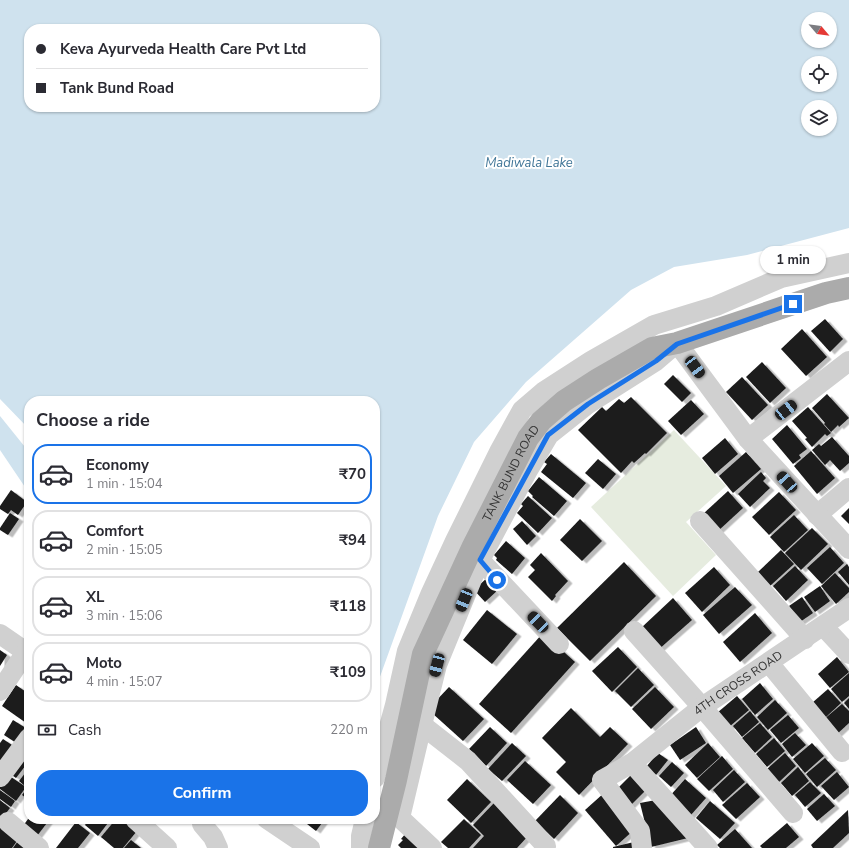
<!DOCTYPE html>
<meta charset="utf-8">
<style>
:root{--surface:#fff;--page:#f2f2f3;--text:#2b2b33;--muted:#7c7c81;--line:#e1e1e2;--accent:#1a73e8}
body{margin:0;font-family:"Nunito Sans",sans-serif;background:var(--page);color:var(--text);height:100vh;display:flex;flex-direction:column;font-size:15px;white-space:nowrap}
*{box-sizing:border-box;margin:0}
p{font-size:13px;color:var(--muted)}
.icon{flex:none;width:22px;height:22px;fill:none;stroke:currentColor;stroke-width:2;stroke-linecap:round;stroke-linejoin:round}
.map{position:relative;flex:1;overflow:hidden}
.side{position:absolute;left:24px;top:396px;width:356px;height:428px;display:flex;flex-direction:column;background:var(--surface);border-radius:16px;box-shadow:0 1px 3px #0004}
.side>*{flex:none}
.hud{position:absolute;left:24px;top:24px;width:356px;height:88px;border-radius:16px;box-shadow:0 1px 3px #0004;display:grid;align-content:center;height:88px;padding:0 12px;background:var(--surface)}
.needle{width:26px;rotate:119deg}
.fabs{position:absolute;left:801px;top:12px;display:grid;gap:8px}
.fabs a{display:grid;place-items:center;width:36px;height:36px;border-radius:50%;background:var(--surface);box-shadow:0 1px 3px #0004;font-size:20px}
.end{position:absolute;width:18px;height:18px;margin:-9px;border:5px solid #1a73e8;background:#fff;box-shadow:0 0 0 2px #fff}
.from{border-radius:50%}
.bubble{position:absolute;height:28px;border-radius:14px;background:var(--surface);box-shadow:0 1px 3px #0004;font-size:13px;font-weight:700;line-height:28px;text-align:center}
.car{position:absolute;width:12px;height:24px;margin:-12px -6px;border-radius:5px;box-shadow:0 0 3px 1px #0007;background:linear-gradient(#222 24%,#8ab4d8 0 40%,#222 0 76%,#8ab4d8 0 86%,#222 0)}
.hud b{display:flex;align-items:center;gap:14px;height:38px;font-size:15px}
.hud b+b{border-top:1px solid var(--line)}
.hud i{width:10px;height:10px;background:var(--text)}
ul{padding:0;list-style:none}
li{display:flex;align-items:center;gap:12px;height:60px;margin:0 8px 6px;padding:0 4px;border:2px solid var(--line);border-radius:16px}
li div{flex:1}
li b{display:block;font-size:15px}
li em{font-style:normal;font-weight:700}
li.current{border-color:var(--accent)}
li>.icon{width:36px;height:36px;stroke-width:1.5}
h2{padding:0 12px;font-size:18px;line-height:48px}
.pay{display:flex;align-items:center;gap:10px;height:44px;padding:0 12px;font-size:15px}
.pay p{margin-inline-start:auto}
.primary-button{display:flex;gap:8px;margin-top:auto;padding:8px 12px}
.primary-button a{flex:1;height:46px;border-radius:16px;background:var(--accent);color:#fff;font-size:16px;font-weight:700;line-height:46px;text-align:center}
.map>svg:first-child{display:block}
.green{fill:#e6ecdf}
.water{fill:#cfe2ee;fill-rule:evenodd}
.building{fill:#1a1a1a;filter:url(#shadow)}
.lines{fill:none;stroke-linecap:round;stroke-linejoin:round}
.minor{stroke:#d0d0d0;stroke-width:20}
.major{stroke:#ababab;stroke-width:22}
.route{stroke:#1a73e8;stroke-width:5}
.labels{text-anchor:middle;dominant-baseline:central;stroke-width:4;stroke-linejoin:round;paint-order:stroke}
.street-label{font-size:12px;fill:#333;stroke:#fff}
.water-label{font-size:13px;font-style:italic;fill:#3f7597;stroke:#fff}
</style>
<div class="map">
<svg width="849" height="848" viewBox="0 0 849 848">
<defs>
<filter id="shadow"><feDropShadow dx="4.5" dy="2.5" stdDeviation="0" flood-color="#0004"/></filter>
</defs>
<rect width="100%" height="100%" fill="#fff"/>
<path class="green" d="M674 430 726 486 686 522 716 555 673 596 591 507Z"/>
<g class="water">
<path d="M0 0H849V228L747 255 674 267 631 290 526 382 474 442 438 516 377 685 375 688V401H29V429L0 399ZM808 19H830V41H808ZM29 29H375V107H29ZM808 63H830V85H808ZM808 107H830V129H808Z"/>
<path d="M0 416 29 452V497L27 490 0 450Z"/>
</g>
<g class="building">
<path d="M825 319 843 339 830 352 811 331Z"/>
<path d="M802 329 827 357 806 376 781 349Z"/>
<path d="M762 362 786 388 770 403 746 377Z"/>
<path d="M673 375 691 393 682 402 664 384Z"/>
<path d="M742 377 768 405 752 420 726 392Z"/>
<path d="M827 394 849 418 839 427 838 425 831 432 824 424 825 423 812 408Z"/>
<path d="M631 397 667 433 646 454 645 453 634 463 632 461 621 473 578 430 602 407 606 411 619 399 624 403Z"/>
<path d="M691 400 704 414 681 435 668 421Z"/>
<path d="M808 407 831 433 827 436 825 434 812 447 805 439 807 438 792 421Z"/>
<path d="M787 425 807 449 799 455 801 458 793 464 772 439Z"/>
<path d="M832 437 849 456V463L840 471 830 460 825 465 812 450 819 444 821 446Z"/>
<path d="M725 438 738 454 715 474 702 458Z"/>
<path d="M811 451 835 478 817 494 794 466Z"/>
<path d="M746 452 761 469 733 493 719 476Z"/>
<path d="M551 454 586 483 573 498 541 472 547 464 544 462Z"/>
<path d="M598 459 616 474 603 489 585 473Z"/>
<path d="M761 472 766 478 763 481 770 488 750 507 738 494Z"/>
<path d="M539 477 567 501 554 516 532 497 533 496 528 491Z"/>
<path d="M11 490 27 502 18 515 11 510 8 514 0 509V506Z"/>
<path d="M728 491 743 508 718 531 703 514Z"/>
<path d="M779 492 796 510 769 535 752 517Z"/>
<path d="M528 496 552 518 538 533 517 513 523 506 521 504Z"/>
<path d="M849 508V524L841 516Z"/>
<path d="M10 513 19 519 8 535 0 530V528Z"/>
<path d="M794 515 808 530 784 552 770 537Z"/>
<path d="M580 519 602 541 582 561 560 540Z"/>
<path d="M522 521 536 536 527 545 513 529Z"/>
<path d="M812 528 828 544 801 570 785 553Z"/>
<path d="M506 541 525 558 512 574 496 560 497 558 494 555Z"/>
<path d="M830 547 844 563 822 584 807 568Z"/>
<path d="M781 550 794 564 770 586 758 572Z"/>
<path d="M541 553 568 581 555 595 556 596 552 601 528 577 535 570 530 565Z"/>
<path d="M624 562 656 596 590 661 557 628Z"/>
<path d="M847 564 849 567V585L838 572Z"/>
<path d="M795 566 808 580 786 601 773 586Z"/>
<path d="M714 567 730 585 702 612 685 593Z"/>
<path d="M835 573 849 588V592L836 604 821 586Z"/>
<path d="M489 576 500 588 485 602 474 590Z"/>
<path d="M820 586 830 601 815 612 804 597Z"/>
<path d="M735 587 752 605 719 634 703 615Z"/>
<path d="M802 597 813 613 800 622 789 606Z"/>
<path d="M673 598 692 620 658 650 640 629Z"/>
<path d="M487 610 517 634 492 664 463 640Z"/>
<path d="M755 613 772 633 740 662 723 642Z"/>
<path d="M543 633 575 662 511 733 479 704Z"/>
<path d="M618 647 637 667 612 692 592 671Z"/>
<path d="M0 650 7 655 0 666Z"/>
<path d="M837 657 849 672 830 688 818 674Z"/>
<path d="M638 668 654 685 631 707 615 691Z"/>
<path d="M849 673V696L842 702 831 689Z"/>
<path d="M760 683 773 699 755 715 742 699Z"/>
<path d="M16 685 29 694V725L2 706Z"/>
<path d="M449 687 484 719 463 741 432 713 433 704Z"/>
<path d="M655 687 674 707 651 729 632 709Z"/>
<path d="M828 689 841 703 825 718 812 703Z"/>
<path d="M737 696 749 710 729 727 717 713Z"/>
<path d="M849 698V709L844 703Z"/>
<path d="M775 700 787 713 768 730 757 717Z"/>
<path d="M842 704 849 711V723L836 735 823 720Z"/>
<path d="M571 708 600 737 610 727 628 744 579 795 556 772 566 762 542 738Z"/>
<path d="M750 711 759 722 742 737 733 726Z"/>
<path d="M788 715 799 728 781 743 770 730Z"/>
<path d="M13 720 29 730 21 746 4 735Z"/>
<path d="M760 723 772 737 755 753 742 738Z"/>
<path d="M490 727 507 743 486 766 469 749Z"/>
<path d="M696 727 706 743 680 760 670 745Z"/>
<path d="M795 733 806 745 792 757 782 744Z"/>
<path d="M774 738 785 751 767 767 756 754Z"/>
<path d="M3 739 18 749 0 766V743Z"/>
<path d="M512 743 526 756 502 781 488 769Z"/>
<path d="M708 743 720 757 697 778 685 765Z"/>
<path d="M812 743 824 756 805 773 793 759Z"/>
<path d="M29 747V761L16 778 9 773Z"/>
<path d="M658 753 668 760 656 775 646 767Z"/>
<path d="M785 753 796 766 778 783 767 769Z"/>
<path d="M722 756 733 769 709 791 697 779Z"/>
<path d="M825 758 836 770 817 787 806 774Z"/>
<path d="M525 761 551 785 533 804 507 780Z"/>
<path d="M672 762 684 773 671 787 659 776Z"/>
<path d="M798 767 809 781 792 796 781 783Z"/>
<path d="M29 768V783L26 787 19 781Z"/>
<path d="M734 770 745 782 723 802 713 790Z"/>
<path d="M635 771 650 786 630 806 615 791Z"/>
<path d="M837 772 849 787 834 800 821 786Z"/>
<path d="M8 775 26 787 16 801 0 789V785Z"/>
<path d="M467 779 491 802 471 823 447 800Z"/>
<path d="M685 779 706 798 690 816 669 797Z"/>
<path d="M810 782 821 793 805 807 795 795Z"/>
<path d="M747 783 760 797 736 819 722 805Z"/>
<path d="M29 786V800L22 795Z"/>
<path d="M0 790 15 801 11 807 0 799Z"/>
<path d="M604 793 635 829 616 846 585 810Z"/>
<path d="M824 794 835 806 817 821 807 809Z"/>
<path d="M560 795 578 813 554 839 535 821Z"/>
<path d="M0 800 10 808 0 821Z"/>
<path d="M656 800 688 838 651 847 640 803Z"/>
<path d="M710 801 735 823 720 839 696 818Z"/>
<path d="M494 803 528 836 517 848H473L484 836 473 825Z"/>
<path d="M848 810 849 833 833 848H813L811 845Z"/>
<path d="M28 819H50L37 836 23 826Z"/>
<path d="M77 819H88L84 824Z"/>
<path d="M89 819H111L98 836 85 825Z"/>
<path d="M116 819H123L137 831 123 848H114L101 837Z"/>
<path d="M311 819H325L316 831 307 824Z"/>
<path d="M464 819 481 835 469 848H448L441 842Z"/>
<path d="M76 822 90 833 78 848H56Z"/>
<path d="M787 823 799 837 786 848H762L760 846Z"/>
<path d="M0 827 17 841 12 848H0Z"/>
<path d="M735 829 752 848H720L717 845Z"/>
<path d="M406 833 421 848H401L398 845 403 840 401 839Z"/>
<path d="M131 840 141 848H124Z"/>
<path d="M18 841 27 848H13Z"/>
<path d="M634 842 635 848H613V847Z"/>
</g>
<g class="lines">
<g class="minor">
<path d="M748 439 849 361"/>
<path d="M817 515 849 488"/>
<path d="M700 521 805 639"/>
<path d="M480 560 559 644"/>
<path d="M823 626 849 654"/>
<path d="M634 631 702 707 793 813"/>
<path d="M0 634 29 654"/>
<path d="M769 663 842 752"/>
<path d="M0 691 26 652"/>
<path d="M422 725 468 761 546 846"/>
<path d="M632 763 708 848"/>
<path d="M0 777 29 738"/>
<path d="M375 778 395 705 407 651 430 595 455 541 500 450 522 410 543 392 591 361 654 325 716 306 781 278 849 263"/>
<path d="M135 819 167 848"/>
<path d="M267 819 310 848"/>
<path d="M8 822 39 848"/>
<path d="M202 824 213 837 218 848"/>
<path d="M361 848V836L365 819"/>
<path d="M432 848 400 818 422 725 437 665 480 560 527 472 549 435 588 404 656 361 677 343 748 439 849 549"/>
<path id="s1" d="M642 848 640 831 602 780 632 763 702 707 849 608"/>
</g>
<path class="major" id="s2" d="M379 848 396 780 423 654 472 548 528 438 541 421 564 401 598 379 652 348 677 343 826 293 849 288"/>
</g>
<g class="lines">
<path class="route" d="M497 580 480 560 548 435 588 404 656 361 677 344 793 304"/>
</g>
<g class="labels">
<g class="street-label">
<text stroke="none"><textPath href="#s2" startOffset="400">TANK BUND ROAD</textPath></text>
<text stroke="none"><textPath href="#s1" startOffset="248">4TH CROSS ROAD</textPath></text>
</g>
<g class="water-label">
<text x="529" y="163">Madiwala Lake</text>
</g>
</g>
</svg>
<div class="fabs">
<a><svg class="needle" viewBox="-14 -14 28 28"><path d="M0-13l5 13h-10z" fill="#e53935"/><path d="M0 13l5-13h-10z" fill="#7c7c81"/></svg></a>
<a><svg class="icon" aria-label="locate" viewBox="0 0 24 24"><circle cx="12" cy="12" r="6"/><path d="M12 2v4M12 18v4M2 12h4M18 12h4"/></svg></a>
<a><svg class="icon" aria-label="layers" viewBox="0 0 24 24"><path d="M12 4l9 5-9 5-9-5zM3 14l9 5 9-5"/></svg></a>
</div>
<i class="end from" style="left:497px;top:580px"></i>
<i class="end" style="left:793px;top:304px"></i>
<div class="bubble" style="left:760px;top:246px;width:66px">1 min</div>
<i class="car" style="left:695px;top:367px;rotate:143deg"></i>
<i class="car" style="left:786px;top:410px;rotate:52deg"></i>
<i class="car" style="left:787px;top:482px;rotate:318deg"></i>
<i class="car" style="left:464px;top:600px;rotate:202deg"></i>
<i class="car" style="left:538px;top:622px;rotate:316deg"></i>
<i class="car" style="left:437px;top:665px;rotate:195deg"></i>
<div class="hud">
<b><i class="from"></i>Keva Ayurveda Health Care Pvt Ltd</b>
<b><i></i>Tank Bund Road</b>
</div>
<section class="side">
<h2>Choose a ride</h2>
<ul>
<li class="current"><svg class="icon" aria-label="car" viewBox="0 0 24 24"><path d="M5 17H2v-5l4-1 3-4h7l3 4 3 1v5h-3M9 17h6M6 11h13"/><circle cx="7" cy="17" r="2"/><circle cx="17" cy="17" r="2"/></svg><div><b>Economy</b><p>1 min · 15:04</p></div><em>₹70</em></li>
<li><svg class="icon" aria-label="car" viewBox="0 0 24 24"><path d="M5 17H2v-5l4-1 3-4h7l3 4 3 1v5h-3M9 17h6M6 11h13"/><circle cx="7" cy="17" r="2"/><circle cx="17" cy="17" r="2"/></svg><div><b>Comfort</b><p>2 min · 15:05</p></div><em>₹94</em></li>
<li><svg class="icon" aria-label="car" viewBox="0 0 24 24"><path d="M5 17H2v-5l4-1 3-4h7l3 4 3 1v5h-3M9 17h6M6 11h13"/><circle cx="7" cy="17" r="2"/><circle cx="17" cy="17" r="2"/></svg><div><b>XL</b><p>3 min · 15:06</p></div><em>₹118</em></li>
<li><svg class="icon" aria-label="car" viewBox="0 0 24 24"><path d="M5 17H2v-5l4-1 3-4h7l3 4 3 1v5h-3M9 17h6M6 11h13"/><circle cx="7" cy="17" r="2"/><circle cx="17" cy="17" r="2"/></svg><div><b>Moto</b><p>4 min · 15:07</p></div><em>₹109</em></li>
</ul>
<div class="pay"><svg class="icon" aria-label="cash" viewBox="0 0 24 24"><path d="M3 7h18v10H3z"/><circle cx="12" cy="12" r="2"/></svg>Cash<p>220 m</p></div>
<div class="primary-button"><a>Confirm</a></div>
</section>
</div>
